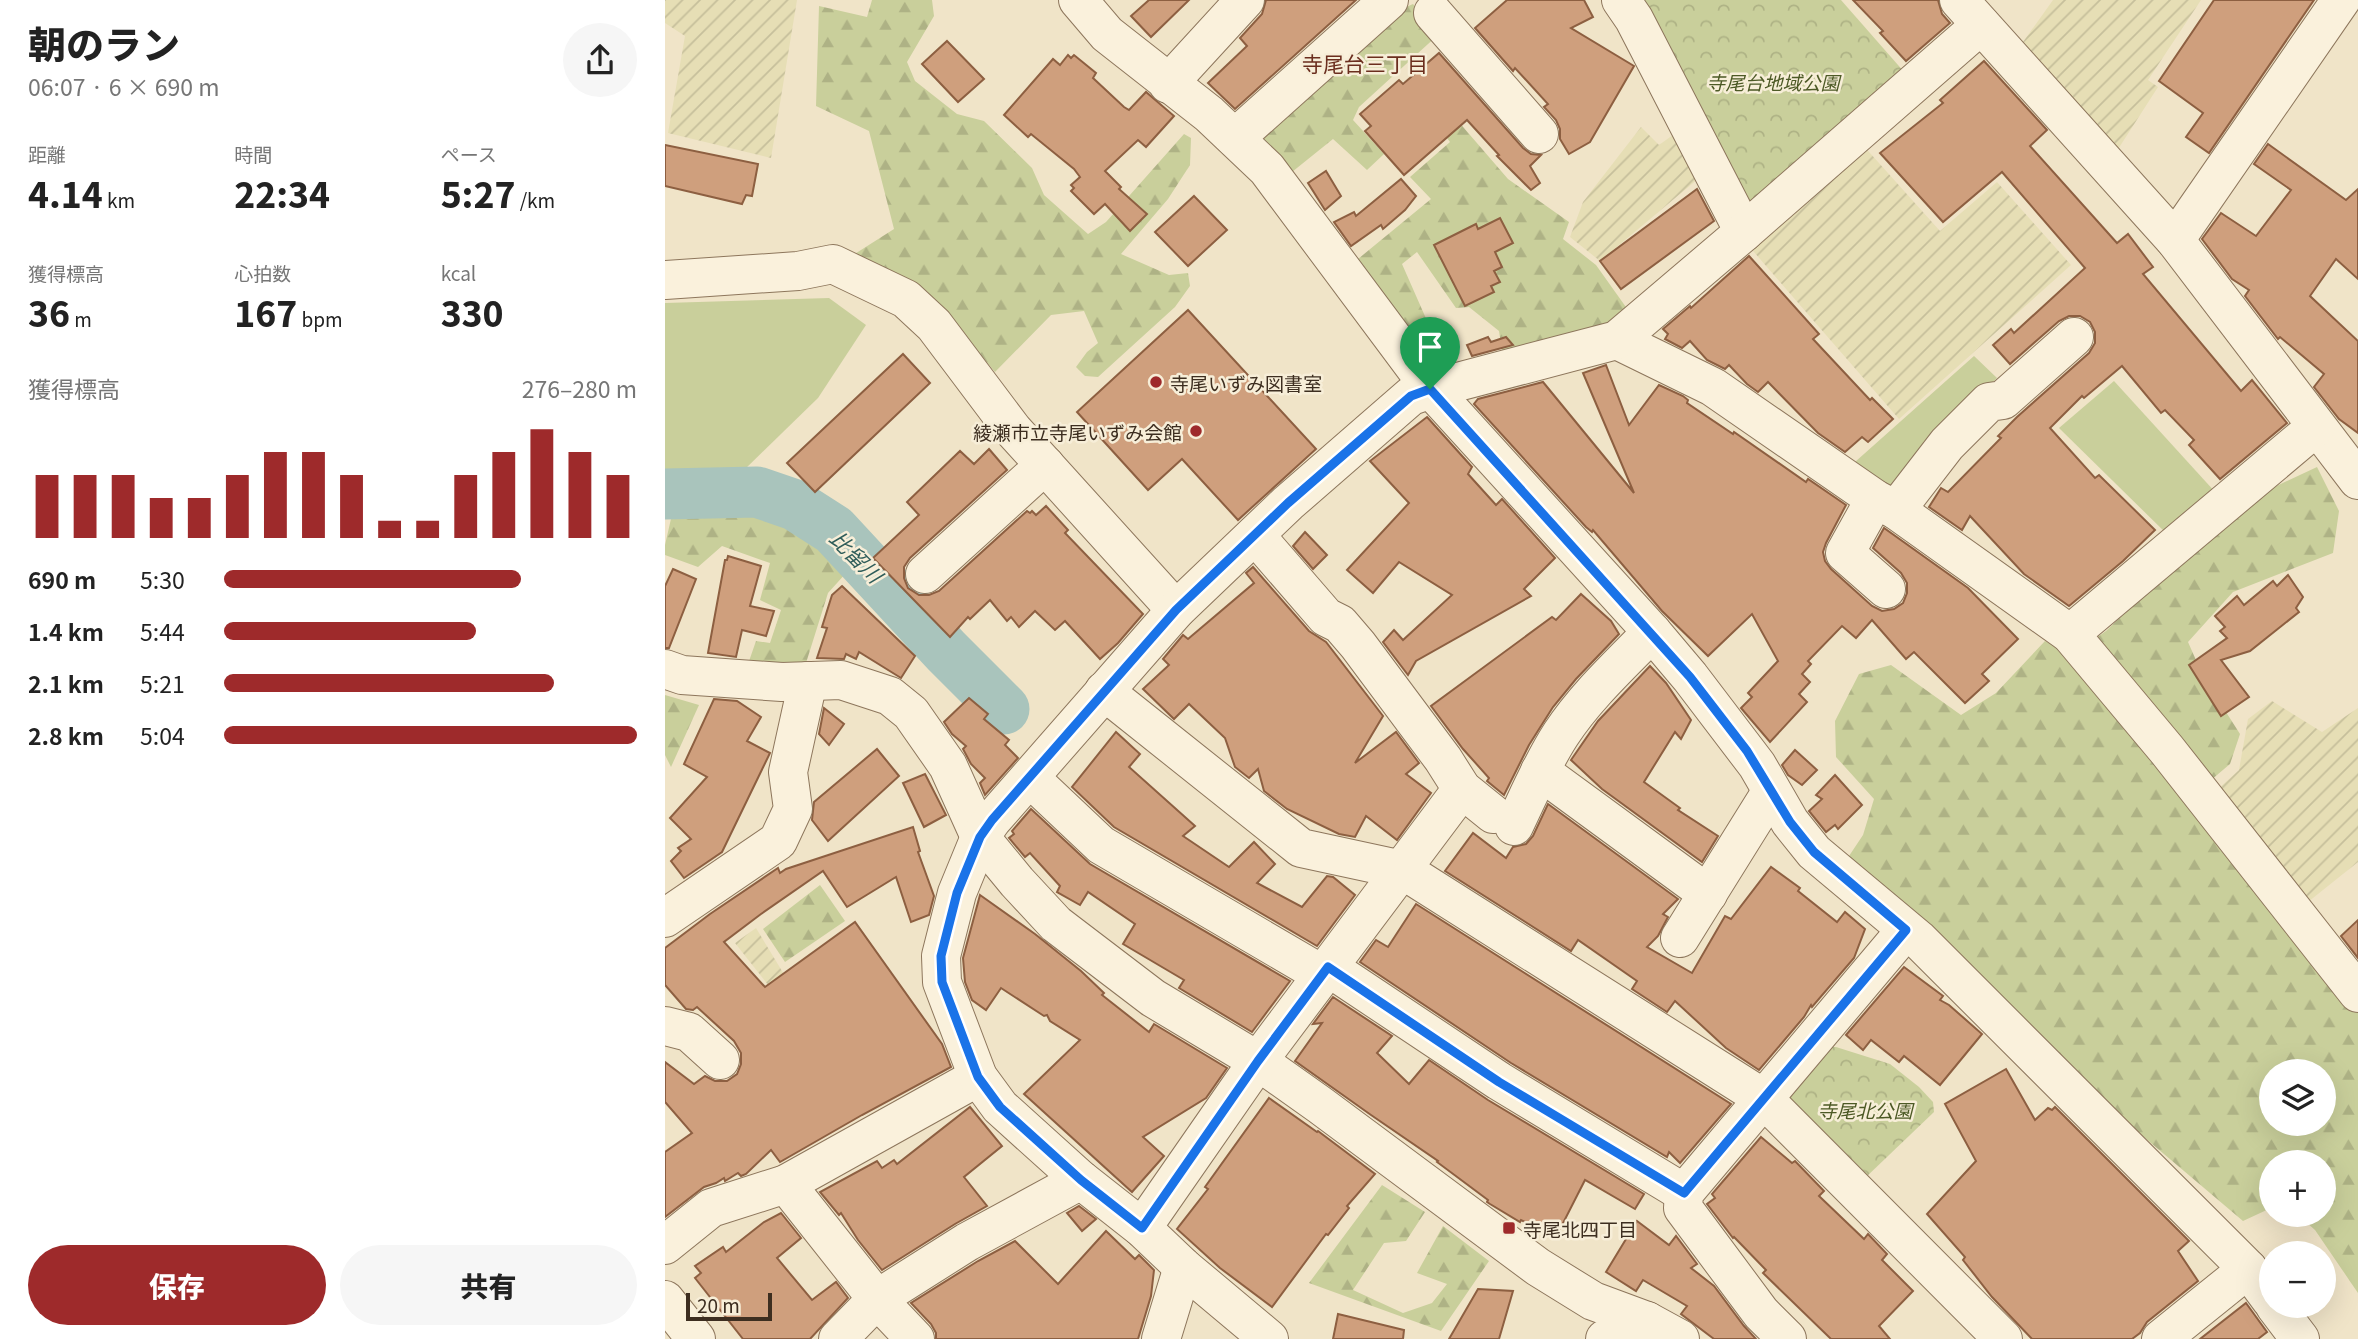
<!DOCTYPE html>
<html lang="ja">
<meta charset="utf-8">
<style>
:root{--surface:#fff;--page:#f6f6f6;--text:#222;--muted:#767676;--accent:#9e2a2b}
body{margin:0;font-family:Georgia,"Noto Sans JP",serif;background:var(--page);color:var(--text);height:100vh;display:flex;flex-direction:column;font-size:26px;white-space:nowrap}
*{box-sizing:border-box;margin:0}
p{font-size:23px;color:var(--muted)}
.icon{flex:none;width:38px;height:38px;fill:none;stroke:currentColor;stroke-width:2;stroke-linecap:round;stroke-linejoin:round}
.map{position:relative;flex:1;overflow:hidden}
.panel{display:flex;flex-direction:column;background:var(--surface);width:665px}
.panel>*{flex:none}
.tools{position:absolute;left:1594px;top:1059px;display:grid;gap:14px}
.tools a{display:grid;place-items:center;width:77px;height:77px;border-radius:50%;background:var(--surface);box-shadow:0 7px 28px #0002;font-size:35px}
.scale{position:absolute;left:21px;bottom:18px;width:86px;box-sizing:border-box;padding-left:7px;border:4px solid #3d2e20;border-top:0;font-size:19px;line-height:24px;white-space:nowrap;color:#3d2e20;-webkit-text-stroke:5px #f7eed8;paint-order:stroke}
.pin{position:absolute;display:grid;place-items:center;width:60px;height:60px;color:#fff;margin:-72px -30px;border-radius:50% 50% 50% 0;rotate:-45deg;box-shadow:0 0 7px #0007}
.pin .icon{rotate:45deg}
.round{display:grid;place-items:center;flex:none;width:74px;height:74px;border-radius:37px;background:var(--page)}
.summary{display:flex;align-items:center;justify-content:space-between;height:119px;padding:0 28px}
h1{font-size:38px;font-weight:800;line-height:52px}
.stats{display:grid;grid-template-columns:repeat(3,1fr);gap:10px;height:119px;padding:7px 28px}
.stats div{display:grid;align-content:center}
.stats b{font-size:35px;font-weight:800}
.stats small{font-size:19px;font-weight:400}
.stats p{font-size:19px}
.chart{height:196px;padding:14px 28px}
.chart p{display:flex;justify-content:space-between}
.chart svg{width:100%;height:126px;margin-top:7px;stroke:var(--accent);stroke-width:6}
.action{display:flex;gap:14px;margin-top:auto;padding:14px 28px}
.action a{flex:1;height:80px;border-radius:42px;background:var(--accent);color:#fff;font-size:28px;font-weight:800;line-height:80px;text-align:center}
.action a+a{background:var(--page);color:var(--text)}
ul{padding:0 28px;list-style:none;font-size:23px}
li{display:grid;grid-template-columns:112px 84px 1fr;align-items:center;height:52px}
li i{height:18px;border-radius:9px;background:var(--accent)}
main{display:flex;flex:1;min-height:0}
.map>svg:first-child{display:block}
</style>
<main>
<section class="panel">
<div class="summary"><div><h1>朝のラン</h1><p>06:07 · 6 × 690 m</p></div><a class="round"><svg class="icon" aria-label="share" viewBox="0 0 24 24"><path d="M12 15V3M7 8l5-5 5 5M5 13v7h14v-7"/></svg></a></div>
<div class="stats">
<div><p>距離</p><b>4.14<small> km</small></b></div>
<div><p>時間</p><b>22:34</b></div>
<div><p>ペース</p><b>5:27<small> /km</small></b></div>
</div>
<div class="stats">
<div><p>獲得標高</p><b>36<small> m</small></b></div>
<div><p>心拍数</p><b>167<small> bpm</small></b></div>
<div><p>kcal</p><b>330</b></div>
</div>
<div class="chart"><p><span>獲得標高</span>276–280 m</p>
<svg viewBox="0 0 160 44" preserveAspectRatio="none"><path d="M5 44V22M15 44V22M25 44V22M35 44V30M45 44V30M55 44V22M65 44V14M75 44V14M85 44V22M95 44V38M105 44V38M115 44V22M125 44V14M135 44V6M145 44V14M155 44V22"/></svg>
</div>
<ul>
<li><b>690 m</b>5:30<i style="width:72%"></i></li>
<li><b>1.4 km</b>5:44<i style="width:61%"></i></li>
<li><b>2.1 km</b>5:21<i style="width:80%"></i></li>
<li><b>2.8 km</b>5:04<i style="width:100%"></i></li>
</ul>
<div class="action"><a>保存</a><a>共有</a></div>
</section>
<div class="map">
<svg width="1693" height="1339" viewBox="0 0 1693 1339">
<defs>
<pattern id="farmland-furrows" width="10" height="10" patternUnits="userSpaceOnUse" patternTransform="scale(1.75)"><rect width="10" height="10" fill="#e6deb5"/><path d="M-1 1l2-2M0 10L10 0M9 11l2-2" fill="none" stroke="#c6bf9b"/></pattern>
<pattern id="forest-firs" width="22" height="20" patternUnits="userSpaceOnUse" patternTransform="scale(1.75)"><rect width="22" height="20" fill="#c9cf9b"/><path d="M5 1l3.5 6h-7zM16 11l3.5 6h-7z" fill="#aeb285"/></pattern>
<pattern id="park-crowns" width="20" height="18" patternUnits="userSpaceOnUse" patternTransform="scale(1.75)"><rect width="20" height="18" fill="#c9cf9b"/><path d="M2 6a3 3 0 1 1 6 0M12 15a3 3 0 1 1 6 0" fill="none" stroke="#aeb285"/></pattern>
</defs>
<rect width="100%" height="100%" fill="#f0e4c8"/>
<!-- farmland -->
<g fill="url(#farmland-furrows)">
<path d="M0 0H132L106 158 3 133 20 36 0 23Z"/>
<path d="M1388 0H1536L1483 80 1493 87 1448 157 1353 49Z"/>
<path d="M976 127 994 145 1019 127 1040 173 935 261 905 237 918 202Z"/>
<path d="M1196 143 1275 231 1332 182 1406 265 1234 419 1082 244Z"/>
<path d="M1607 701 1657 732 1693 708V862L1638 906 1550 792 1574 770 1583 719Z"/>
<path d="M91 928 140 1009 129 1018 70 943Z"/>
</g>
<!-- grass -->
<g fill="#c9cf9b">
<path d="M164 298 201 325 153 398 76 473 11 487H0V303Z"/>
<path d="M1309 356 1332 378 1280 430 1227 490 1190 462Z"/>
<path d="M1449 381 1551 493 1505 537 1394 428Z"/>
</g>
<!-- forest -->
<g fill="url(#forest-firs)" fill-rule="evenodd">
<path d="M207 0H267L269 16 242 62 250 81 292 114 319 121 367 168 379 195 423 234 441 222 519 134 526 138 525 165 503 199 456 254 504 275 523 273 525 286 510 307 433 377 420 376 411 367 422 352 433 343 419 311 386 315 330 372 266 296 185 257 229 229 204 131 151 106 154 6 202 17Z"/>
<path d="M748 4 774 34 694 107 688 120 719 154 702 170 668 139 627 172 594 135 721 16Z"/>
<path d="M786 113 843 179 904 222 898 239 931 265 968 317 838 358 834 331 804 307 791 308 752 252 737 264 774 348 762 356 693 259 766 199 745 177 785 142 773 126Z"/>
<path d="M1652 467 1674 511 1668 553 1568 592 1523 642 1538 676 1575 734 1565 764 1526 797 1693 972V1293L1650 1230 1633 1215 1659 1214V1162H1606V1208L1578 1221 1460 1121 1205 883 1184 856 1198 835 1209 799 1171 757 1170 721 1194 674 1226 665 1296 715 1331 693 1380 641 1407 655 1441 631 1521 554 1605 489ZM1606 1071H1659V1124H1606Z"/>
<path d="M87 498 126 509 166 534 191 562 163 593 141 663 83 664 91 641 105 643 116 610 95 600 105 563 57 546 33 567 0 555V545L8 510Z"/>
<path d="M0 695 34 705 6 767 0 755Z"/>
<path d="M155 885 180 921 120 962 98 929Z"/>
<path d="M717 1185 760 1212 741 1241 719 1243 688 1290 738 1313 767 1303 782 1284 752 1273 778 1226 824 1261 776 1331 644 1283Z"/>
</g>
<!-- park -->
<g fill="url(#park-crowns)">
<path d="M979 0H1176L1240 73 1085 209 971 7Z"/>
<path d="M1156 1046 1171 1047 1225 1064 1254 1087 1268 1102 1269 1112 1199 1179 1124 1104 1120 1086Z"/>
</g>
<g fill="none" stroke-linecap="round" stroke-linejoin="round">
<!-- river -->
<path stroke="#a9c4bc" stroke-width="51" d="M0 494 92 492 130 505 169 530 281 651 339 709"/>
</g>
<!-- building -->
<g fill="#cf9f7d" stroke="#8d5f41" stroke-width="2">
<path d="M484 0H524L486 37 466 16Z"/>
<path d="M601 0H691L570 109 543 83 582 46 575 38 597 14Z"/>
<path d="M842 0H919L928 17 906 28 969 66 925 142 904 154 895 139V129L891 120 879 107 883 104 850 68 848 71 810 28Z"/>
<path d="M1188 0H1273L1277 14 1285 23 1241 61 1215 33 1218 31Z"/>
<path d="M1549 0H1649L1544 153 1521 137 1538 113 1494 81Z"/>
<path d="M282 41 319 79 293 102 257 64Z"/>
<path d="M774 53 858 148 866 154 876 155 865 166 875 183 866 190 832 156 834 155 802 120 739 175 700 131 706 126 695 114 734 80 738 84Z"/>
<path d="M403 55 406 58 409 55 431 73 428 78 459 107 464 110 481 92 509 116 481 147 473 140 440 171 456 187 454 189 482 214 465 231 440 204 429 214 406 191 409 188 406 185 415 177 409 169 366 134 363 137 339 115 388 59 395 65Z"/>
<path d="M1319 61 1382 130 1365 146 1452 243 1463 234 1488 267 1478 274 1576 391 1587 380 1622 423 1555 479 1524 445 1529 440 1500 410 1496 413 1457 366 1419 398 1417 396 1385 428 1430 478 1434 475 1490 530 1458 561 1404 606 1359 574 1305 516 1297 530 1264 507 1276 488 1283 492 1336 438 1333 436 1352 417 1424 353 1430 343V332L1425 322 1415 316H1404L1394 321 1345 364 1328 345 1346 329 1349 333 1420 268 1337 172 1278 222 1215 153 1278 103 1275 100Z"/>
<path d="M1603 144 1681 200 1693 189V279L1671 259 1645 296 1693 341V433L1674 419 1649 387 1659 374 1615 337 1613 339 1580 296 1584 290 1567 279 1537 239 1556 213 1591 236 1626 190 1589 164Z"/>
<path d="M0 145 93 164 87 196 81 195 77 204 0 186Z"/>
<path d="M661 171 676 196 660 210 643 183Z"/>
<path d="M736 179 751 196 740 210 718 229 716 225 686 246 669 222 689 212 691 216Z"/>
<path d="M1032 189 1049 221 956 289 935 261Z"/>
<path d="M529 196 562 230 523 266 490 232Z"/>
<path d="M835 218 848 243 830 252 837 267 829 271 835 282 826 286 829 292 800 306 769 245 811 224 813 229Z"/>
<path d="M1084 256 1154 334 1148 339 1205 400 1207 398 1228 419 1203 442 1197 437 1180 452 1153 433 1103 382 1093 392 1082 384 1064 365 1060 369 1042 360 1025 341 1017 348 1000 339 1003 334 998 329 1025 306 1026 308Z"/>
<path d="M523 310 651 449 573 520 517 459 483 490 412 412Z"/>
<path d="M823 337 826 342 841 337 848 345 807 356 802 345Z"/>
<path d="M238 354 265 383 150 492 122 463Z"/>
<path d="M941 365 964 425 994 385 1018 396 1023 400 1022 403 1068 434 1069 432 1141 482 1143 479 1181 505 1161 543 1158 552 1160 561 1166 569 1207 606 1217 611 1229 609 1238 603 1242 593V583L1236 573 1208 548 1219 528 1303 588 1353 639 1317 674 1324 681 1300 703 1249 652 1241 659 1207 620 1191 638 1177 626 1143 661 1146 664 1137 674 1145 682 1134 694 1142 702 1105 742 1076 708 1087 697 1083 693 1113 661 1087 614 1043 656 997 611 928 530 927 532 921 527 809 404 813 399 878 382 969 493 918 373Z"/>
<path d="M762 417 807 467 803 474 831 505 837 499 890 558 859 589 866 596 751 661 743 675 718 642 729 630 738 640 787 595 734 562 708 593 682 570 744 503 705 461Z"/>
<path d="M324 449 342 470 245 558 239 567V578L243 588 254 595H264L274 591 362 511 365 513 367 511 371 515 381 506 403 530 400 533 478 614 453 643 435 659 400 621 390 630 370 611 354 627 346 617 342 621 325 600 305 619 303 617 285 637 208 558 254 515 242 502 295 451 309 464Z"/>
<path d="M640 532 662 555 648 569 628 546Z"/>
<path d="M63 556 96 566 85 606 109 611 101 636 77 630 71 657 43 653 60 560H62Z"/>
<path d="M588 567 644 631 661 642 718 716 690 763 731 732 754 763 741 774 766 793 732 840 701 816 690 837 674 834 622 809 599 791 593 769 584 778 570 767 560 738 524 704 509 719 478 689 504 665 498 659 518 635 523 639 589 583 581 573Z"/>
<path d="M8 569 31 579 4 648H0V586Z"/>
<path d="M1623 575 1638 597 1631 608 1634 612 1585 651 1556 660 1584 697 1556 716 1524 665 1562 638 1555 631 1560 627 1550 616 1572 596 1579 605 1608 581 1612 586Z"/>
<path d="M177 586 250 656 236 678 194 652 191 659 181 654 179 659 152 658 162 628 157 627 167 595Z"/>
<path d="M916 594 946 621 954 634 911 679 888 707 864 745 839 795 822 781 824 778 798 749 766 706 887 617 891 620Z"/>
<path d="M985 666 1001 683 1026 720 1016 739 1010 732 979 782 1015 808 1013 810 1053 836 1037 862 937 789 906 760 933 721Z"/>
<path d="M304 698 323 714 319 719 344 740 340 745 353 758 320 795 315 783 320 778 306 764 298 749 301 746 287 734 279 722Z"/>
<path d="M49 699 72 701 96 717 82 741 105 753 57 852 19 878 6 861 16 851 13 848 26 839 5 818 42 777 19 764Z"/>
<path d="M159 708 179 724 164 745 154 734Z"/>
<path d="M451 732 475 754 464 767 530 826 518 836 564 867 589 842 610 864 592 883 637 907 662 876 668 877 690 895 652 946 449 827 407 787Z"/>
<path d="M212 749 234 776 163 841 147 820 149 802Z"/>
<path d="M1130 750 1152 770 1137 785 1123 775 1117 765Z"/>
<path d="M260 774 281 815 259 827 238 783Z"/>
<path d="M1170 775 1197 805 1173 829 1170 825 1161 832 1144 811 1157 799 1151 795Z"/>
<path d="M883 804 1013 899 998 914 1003 917 993 936 982 947 1027 973 1060 916 1066 919 1106 867 1135 888 1133 891 1172 922 1180 912 1200 929 1189 958 1147 1007 1146 1005 1139 1017 1094 1070 1061 1048 1010 1001 1002 1012 967 989 972 981 913 940 906 951 780 871 808 833 841 858 848 847 861 844 868 836Z"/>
<path d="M366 809 425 864 625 981 587 1032 514 988 519 980 458 944 470 924 423 892 415 905 392 892 395 886 365 853 360 857 344 838 349 834 347 831Z"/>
<path d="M248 827 255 851 253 852 269 896 264 915 246 922 231 877 182 907 158 871 96 914 59 942 100 987 190 922 277 1044 286 1067 197 1115 115 1162 106 1150 81 1174 76 1176 73 1173 60 1181 59 1178 51 1183 39 1187 0 1217V1152L27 1133 0 1102V1062L29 1084 40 1076 50 1081H62L72 1074 76 1064V1053L69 1041 32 1007 28 1010 21 1009 0 985V948L45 914 113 868 115 873 121 869Z"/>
<path d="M315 895 370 934 416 971 439 993 437 995 484 1032 489 1024 562 1068 541 1098 478 1137 499 1156 467 1192 359 1094 415 1040 385 1021 382 1015 379 1016 336 988 321 1010 307 1000 300 982 298 958Z"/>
<path d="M751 904 1066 1104 1015 1163 1004 1152 1002 1157 846 1063 695 962 711 940 723 947Z"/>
<path d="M1693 920V958L1676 936Z"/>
<path d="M1239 967 1278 996 1275 1000 1284 1005 1317 1034 1275 1085 1239 1056 1234 1062 1206 1040 1198 1050 1181 1035Z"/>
<path d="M668 997 727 1036 712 1053 744 1084 764 1060 823 1100 979 1194 970 1209 920 1180 891 1237 856 1220 855 1222 825 1204 822 1202 823 1200 772 1162 773 1161 706 1115 630 1061 657 1023 648 1024Z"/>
<path d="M1341 1069 1370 1120 1383 1108 1387 1110 1390 1107 1524 1241 1513 1251 1533 1281 1482 1322 1475 1333 1467 1339H1367L1327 1297 1298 1260 1300 1257 1262 1214 1311 1161 1280 1104Z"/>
<path d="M604 1098 652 1132 653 1131 710 1174 682 1206 684 1208 663 1235 661 1234 607 1307 555 1268 512 1229 543 1189 540 1187Z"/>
<path d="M305 1107 337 1146 299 1177 322 1206 290 1224 217 1270 193 1240 176 1213 174 1215 155 1192 212 1161 217 1168 229 1160 232 1164Z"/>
<path d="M1096 1137 1127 1163 1130 1161 1159 1191 1154 1196 1199 1239 1203 1234 1222 1254 1217 1260 1248 1291 1214 1326 1225 1339H1166L1098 1273 1101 1270 1069 1237 1068 1238 1042 1204 1050 1198 1047 1194Z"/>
<path d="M414 1206 431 1219 417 1231 402 1213Z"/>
<path d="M116 1213 136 1238 112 1258 147 1300 171 1282 183 1298 145 1339H78L30 1278 36 1273 30 1266 58 1247 61 1252 99 1222Z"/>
<path d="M972 1221 1004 1245 1011 1236 1032 1264 1026 1268 1049 1286 1079 1326 1091 1339H1049L1016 1314 1022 1306 978 1280 971 1291 941 1272Z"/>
<path d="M441 1231 470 1259 474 1255 489 1270 486 1296 473 1339H271V1333L266 1324 246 1303 313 1261 350 1241 393 1284Z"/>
<path d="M813 1289 848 1291 834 1339H784Z"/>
<path d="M1581 1303 1602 1332 1593 1339H1535Z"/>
<path d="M673 1314 739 1330 738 1339H668Z"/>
</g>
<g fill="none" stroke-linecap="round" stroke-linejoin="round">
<!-- minor casing -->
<g stroke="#8d765c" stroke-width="40">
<g id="minor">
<path d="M413 0 442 34 544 114 602 169 766 389 987 632 1025 677 1092 765 1125 822 1149 852 1253 939 1583 1269 1606 1300"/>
<path d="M956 0 969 19 1079 232"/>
<path d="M1294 0 1510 240 1693 480"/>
<path d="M768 13 874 134"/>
<path d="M503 84 580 0"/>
<path d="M570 138 724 0"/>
<path d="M1510 240 1676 0"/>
<path d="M0 280 133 271 168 264 241 299 269 325 348 430 511 610"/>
<path d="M952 340 1048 387 1210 499 1231 510 1405 634 1502 750 1693 993"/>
<path d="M1210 499 1180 553 1221 589"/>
<path d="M1231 510 1282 444 1324 402 1338 400 1409 337"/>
<path d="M590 535 661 617 675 624 693 645 778 759 797 789 828 814"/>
<path d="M260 574 380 465"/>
<path d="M1405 634 1651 427"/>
<path d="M0 669 17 675 117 682 176 680 225 696 246 713 283 766 315 837 352 882 391 924 488 998 593 1061 655 1105 873 1267 928 1301 982 1321 1015 1339"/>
<path d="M439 691 636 848 738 870 1098 1098 1338 1339"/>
<path d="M875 771 1043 894"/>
<path d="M365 778 436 845 658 975"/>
<path d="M849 826C864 795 877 763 896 734 921 696 955 665 987 632"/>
<path d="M0 918 113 841 128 809 123 772 143 681"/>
<path d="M1015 938 1106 792"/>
<path d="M663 967 834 1081 1019 1193"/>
<path d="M0 1026 24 1032 55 1060"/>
<path d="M121 1184 212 1299 250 1339"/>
<path d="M477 1228 593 1061 797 789"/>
<path d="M0 1245 46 1208 121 1184 313 1077"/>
<path d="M0 1300 31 1339"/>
<path d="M1610 1306 1635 1339"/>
<path d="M173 1339 212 1299 302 1242 416 1180"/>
<path d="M496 1339 518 1267"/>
<path d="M604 1339 518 1267 477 1228 416 1180 335 1107 313 1077 277 982 276 956 292 893 315 837 327 820 511 610 623 503 746 396 766 389 952 340 1079 232 1316 25"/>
<path d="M940 1339 982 1321"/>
<path d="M1122 1339 1096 1313 1018 1208 1019 1193 1241 930"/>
<path d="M1496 1339 1583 1269"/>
</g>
</g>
<!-- minor -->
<use href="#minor" stroke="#faf1dc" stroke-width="38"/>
</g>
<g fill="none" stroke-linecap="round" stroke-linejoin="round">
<!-- route casing -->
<g stroke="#fff" stroke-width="14">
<path id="route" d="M765 389 1025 677 1082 751 1125 822 1149 852 1241 930 1019 1193 834 1082 663 967 593 1061 477 1228 416 1180 335 1107 313 1077 277 982 276 956 292 893 315 837 327 820 511 610 623 503 746 396Z"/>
</g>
<!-- route -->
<use href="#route" stroke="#1a73e8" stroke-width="9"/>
</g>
<!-- markers -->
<g fill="#9e2a2b" stroke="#f7eed8" stroke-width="2.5">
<circle cx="491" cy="382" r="7"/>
<circle cx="531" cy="431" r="7"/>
<rect x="837" y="1221" width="14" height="14" rx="3.5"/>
</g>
<g text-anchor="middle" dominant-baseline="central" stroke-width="5" stroke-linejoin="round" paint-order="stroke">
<!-- park labels -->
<g font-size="19" font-style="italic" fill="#4d5a26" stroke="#f7eed8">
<text x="1108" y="81">寺尾台地域公園</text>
<text x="1200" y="1109">寺尾北公園</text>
</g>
<!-- poi labels -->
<g font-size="19" fill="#3d2e20" stroke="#f7eed8" text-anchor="start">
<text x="505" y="382">寺尾いずみ図書室</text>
<text x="517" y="431" text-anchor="end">綾瀬市立寺尾いずみ会館</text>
<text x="858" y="1228">寺尾北四丁目</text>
</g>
<!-- neighbourhood labels -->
<g font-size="21" fill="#6b2e1e" stroke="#f7eed8">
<text x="700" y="63">寺尾台三丁目</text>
</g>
<!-- water labels -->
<g font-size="21" font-style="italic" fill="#2f5d5a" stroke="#f7eed8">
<text transform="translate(192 556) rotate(45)">比留川</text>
</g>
</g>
</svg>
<div class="tools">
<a><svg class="icon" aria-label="layers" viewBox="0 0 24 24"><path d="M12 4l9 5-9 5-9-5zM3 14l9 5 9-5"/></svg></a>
<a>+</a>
<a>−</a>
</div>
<div class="scale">20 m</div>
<div class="pin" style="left:765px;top:389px;background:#1e9e55"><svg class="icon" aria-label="arrive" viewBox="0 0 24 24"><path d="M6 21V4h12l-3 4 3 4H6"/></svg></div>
</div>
</main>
